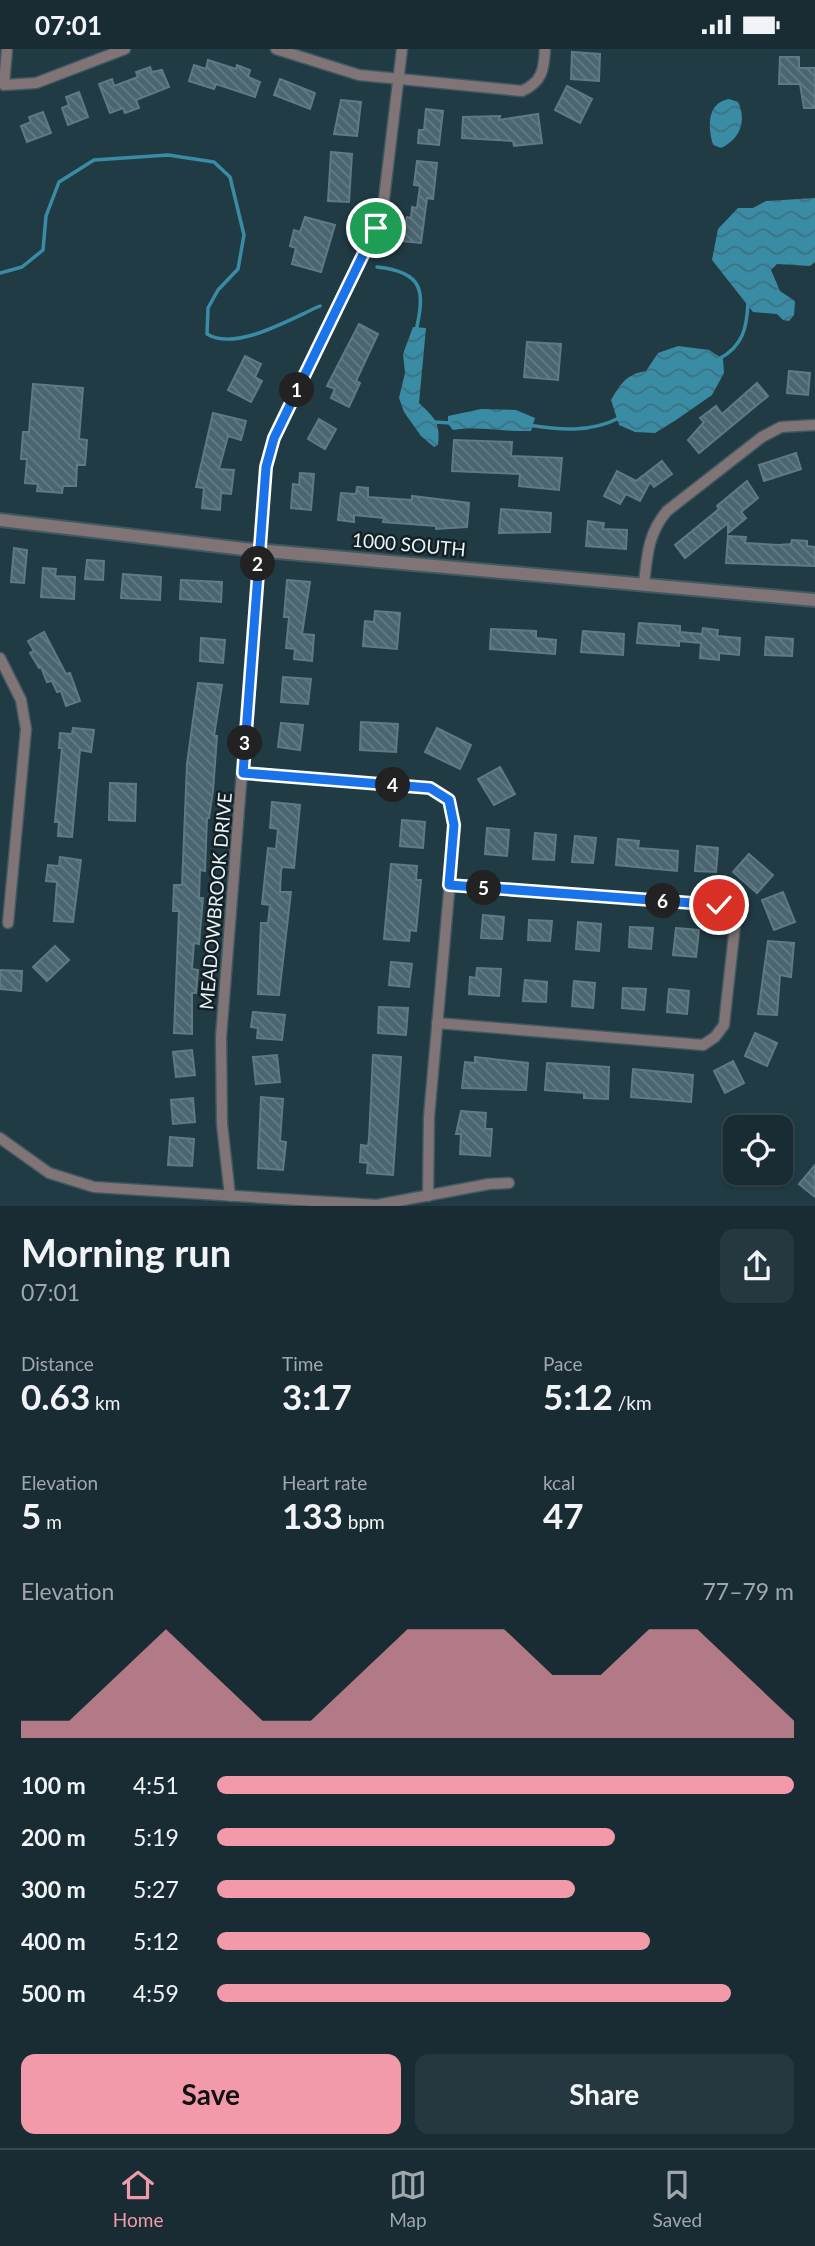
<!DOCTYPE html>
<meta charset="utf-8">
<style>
:root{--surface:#192c33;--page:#26383f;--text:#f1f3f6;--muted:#9fa7ac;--line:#37484e;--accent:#f39aaa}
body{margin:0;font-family:Lato,sans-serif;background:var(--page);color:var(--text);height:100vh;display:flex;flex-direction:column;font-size:26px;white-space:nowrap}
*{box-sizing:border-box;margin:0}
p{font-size:23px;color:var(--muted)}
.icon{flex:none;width:38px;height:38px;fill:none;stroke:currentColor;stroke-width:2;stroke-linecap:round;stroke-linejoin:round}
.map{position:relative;height:1157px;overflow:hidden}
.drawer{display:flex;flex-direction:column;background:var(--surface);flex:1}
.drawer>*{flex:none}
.buttons{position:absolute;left:723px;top:1066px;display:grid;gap:14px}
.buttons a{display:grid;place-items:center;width:70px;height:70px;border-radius:14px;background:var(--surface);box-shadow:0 2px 5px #0004,0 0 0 2px var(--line);font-size:35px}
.pin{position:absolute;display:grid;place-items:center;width:60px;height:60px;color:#fff;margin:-30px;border:4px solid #fff;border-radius:50%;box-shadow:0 2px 7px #0007}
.km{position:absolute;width:35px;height:35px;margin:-18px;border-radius:50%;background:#222;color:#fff;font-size:19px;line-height:35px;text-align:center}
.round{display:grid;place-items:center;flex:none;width:74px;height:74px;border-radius:14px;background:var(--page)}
.head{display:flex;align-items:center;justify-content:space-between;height:119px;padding:0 21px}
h1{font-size:38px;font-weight:700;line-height:52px}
.metrics{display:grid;grid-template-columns:repeat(3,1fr);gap:10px;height:119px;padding:7px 21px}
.metrics div{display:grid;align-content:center}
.metrics b{font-size:35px;font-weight:700}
.metrics small{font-size:19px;font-weight:400}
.metrics p{font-size:19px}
.chart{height:196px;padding:14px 21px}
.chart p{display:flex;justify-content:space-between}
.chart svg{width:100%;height:126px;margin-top:7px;fill:var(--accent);opacity:.7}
.cta{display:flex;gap:14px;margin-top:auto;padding:14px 21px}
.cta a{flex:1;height:80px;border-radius:14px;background:var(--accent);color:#111;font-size:28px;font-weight:700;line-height:80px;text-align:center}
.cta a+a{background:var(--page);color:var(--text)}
ul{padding:0 21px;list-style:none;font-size:23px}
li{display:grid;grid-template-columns:112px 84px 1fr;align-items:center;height:52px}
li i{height:18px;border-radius:9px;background:var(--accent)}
.status{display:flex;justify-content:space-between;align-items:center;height:49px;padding:0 35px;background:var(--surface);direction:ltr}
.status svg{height:19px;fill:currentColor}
.tab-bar{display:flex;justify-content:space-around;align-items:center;height:98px;border-top:2px solid var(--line);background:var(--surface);font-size:19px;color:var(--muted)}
.tab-bar a{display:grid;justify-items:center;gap:4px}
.tab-bar .selected{color:var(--accent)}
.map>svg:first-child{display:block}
</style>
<div class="status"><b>07:01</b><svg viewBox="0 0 49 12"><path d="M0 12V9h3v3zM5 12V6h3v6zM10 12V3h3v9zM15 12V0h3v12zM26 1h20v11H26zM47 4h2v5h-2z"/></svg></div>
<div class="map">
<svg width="815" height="1158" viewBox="0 0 815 1158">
<defs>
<pattern id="water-waves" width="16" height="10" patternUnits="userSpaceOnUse" patternTransform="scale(1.75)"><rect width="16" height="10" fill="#3a8ca5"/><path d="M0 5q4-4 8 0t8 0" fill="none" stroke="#3e7181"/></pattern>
<pattern id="building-back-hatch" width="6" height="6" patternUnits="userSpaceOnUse" patternTransform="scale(1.75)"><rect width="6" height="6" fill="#4a656f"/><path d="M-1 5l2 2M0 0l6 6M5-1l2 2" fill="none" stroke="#647c84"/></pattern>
</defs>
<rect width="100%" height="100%" fill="#213b44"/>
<!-- water -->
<g fill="url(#water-waves)">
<path d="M729 50 738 53C747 72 740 90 721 99L713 96C708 79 706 54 729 50Z"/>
<path d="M815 149V213L810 217 777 215 771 221 780 242 795 252 794 266 789 272 783 271 777 265 753 263 712 211 718 180 738 159H753L766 152Z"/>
<path d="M413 278 426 279 419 354C434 368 441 374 438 396L434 398 421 387 404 363 399 349 405 324 403 305Z"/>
<path d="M678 297 709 301 723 310 724 324 712 346 676 371 655 384 635 383 619 376 611 351C621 334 627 325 646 322L658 304Z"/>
<path d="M481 360 516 361 535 369 531 382C504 383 480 377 453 381L448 375V367Z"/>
</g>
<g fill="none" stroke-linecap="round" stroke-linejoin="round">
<!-- stream -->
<g stroke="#3a8ca5" stroke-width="3.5">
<path d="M377 218C424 223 425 242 416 282"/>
<path d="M0 224 22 218 43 201 46 167 59 133 94 111 168 106 214 113 230 128 244 186 238 220 218 241 208 259 207 285C236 303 292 269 320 257"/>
<path d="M719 310C743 297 747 279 748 253"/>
<path d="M434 373 451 374"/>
<path d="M528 376C560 381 590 384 619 369"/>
</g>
</g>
<!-- building -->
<g fill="url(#building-back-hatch)" stroke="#5e7a84" stroke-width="2">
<path d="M572 3 600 5 599 32 571 30Z"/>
<path d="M780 8H799V19H815V59H804L800 35H779Z"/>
<path d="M208 11 236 20 237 16 250 21 248 28 260 33 255 48 216 35 214 40 189 32 194 16 206 20Z"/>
<path d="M150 18 152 23 162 21 169 38 136 51 139 59 125 64 123 59 110 64 99 35 112 30 114 37 138 28 136 23Z"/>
<path d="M280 30 315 44 310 60 274 46Z"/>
<path d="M567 37 592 50 580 74 555 61Z"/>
<path d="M79 43 88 68 68 76 62 59 69 56 66 48Z"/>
<path d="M341 51 361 53 357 87 334 85Z"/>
<path d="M426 60 443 62 439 96 418 94 419 81H424Z"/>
<path d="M43 63 51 84 27 93 21 77 31 73 29 68Z"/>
<path d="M538 65 542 94 514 97 513 92 462 89 463 68 500 67 499 71Z"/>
<path d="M331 103 352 105 349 153 328 152Z"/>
<path d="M417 112 437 114 433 150 427 149 421 194 401 192 407 168 411 169 412 158 417 159 420 137 414 136Z"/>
<path d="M305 168 335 176 321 223 292 215 296 199 290 197 294 181 300 183Z"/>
<path d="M359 275 378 285 356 332 360 334 349 358 331 349 335 340 327 337Z"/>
<path d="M527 293 561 295 558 331 524 328Z"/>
<path d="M245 307 261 315 255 328 262 332 251 353 228 341Z"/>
<path d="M789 322 810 324 808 346 787 344Z"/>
<path d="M757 334 768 347 699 404 688 391 704 373 700 369 716 357 722 365Z"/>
<path d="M33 335 83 339 79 390 87 391 85 416H77L76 437H63L62 444 37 442 38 435 25 434 27 410H21L23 383H29Z"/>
<path d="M213 364 246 372 241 391 228 387 219 420 234 421 231 445 221 444 220 461 202 459 204 439 196 438Z"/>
<path d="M319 370 336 380 325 400 308 390Z"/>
<path d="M454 391 512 393 511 407 562 409 559 441 519 437 520 425 452 422Z"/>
<path d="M796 404 801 420 764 432 759 416Z"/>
<path d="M662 412 672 425 654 438 650 433 640 452 626 445 620 455 604 447 617 422 636 432Z"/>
<path d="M300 424 314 425 311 461 291 459 293 435 299 436Z"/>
<path d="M747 432 758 449 741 463 746 469 728 484V474L685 509 675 496 719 460 717 457Z"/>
<path d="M357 438 368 439V448L412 451V447L469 454 467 478 436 480V477L383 473 384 469 354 466V473L338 471 341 444 356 445Z"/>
<path d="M501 460 551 464 550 483 499 484Z"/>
<path d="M588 472 604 474 603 480 627 481 626 500 586 497Z"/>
<path d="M728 487 746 488 745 494 779 496 791 495 792 491 807 492V497L815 498V517L726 514Z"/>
<path d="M14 499 27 501 24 534 11 533Z"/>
<path d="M87 511 104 512 103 531 85 530Z"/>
<path d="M43 519 56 520 55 527 75 528 74 550 41 548Z"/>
<path d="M123 525 161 528 160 551 121 549Z"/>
<path d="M181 531 222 533 221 553 180 550Z"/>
<path d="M287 531 310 533 302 585 314 586 312 612 294 610 295 600 286 599 289 568H284Z"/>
<path d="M375 562 400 564 397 600 363 597 365 572 374 573Z"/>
<path d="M639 574 680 577V583L702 585 703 579 718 581 717 587 740 589 739 606 719 604V611L700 609 701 594 679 592V597L637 594Z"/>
<path d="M491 580 536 582V589L556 591 555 605 490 600Z"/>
<path d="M583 582 624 585 623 606 581 603Z"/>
<path d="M44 583 66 625 70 624 80 652 66 657 61 642 57 643 52 632 47 633 41 618 39 619 30 604 34 602 28 592Z"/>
<path d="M766 588 793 590 792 607 765 606Z"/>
<path d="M201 589 225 591 223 614 200 612Z"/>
<path d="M283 628 311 630 308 655 281 653Z"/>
<path d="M198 634 222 636 214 687H217L213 742 209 769H207L205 822 200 821 199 849H203L199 895 194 894 192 920 198 921 196 944H192V985L174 984 179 862H173L174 836H182L187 715Z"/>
<path d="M361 673 398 675 396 703 360 701Z"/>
<path d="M281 674 303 676 300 701 278 698Z"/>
<path d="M73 679 94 681 91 703 80 701 72 788 58 787 59 773H55L62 699H59L60 684 72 685Z"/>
<path d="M437 679 471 696 460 720 425 703Z"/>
<path d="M500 718 515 745 494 756 478 730Z"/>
<path d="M110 734 136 735 135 772 109 771Z"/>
<path d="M272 753 300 756 294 819 282 818 281 822 280 843H291L279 946 258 945 261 874H268L270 856 262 855 268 799 276 800 278 780 270 779Z"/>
<path d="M402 771 425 773 423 799 400 797Z"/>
<path d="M487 779 509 781 507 807 485 805Z"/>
<path d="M535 784 556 786 554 811 533 810Z"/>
<path d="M575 787 596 789 593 814 572 813Z"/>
<path d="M618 790 639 792 638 799 678 802 677 822 616 816Z"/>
<path d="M697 797 718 799 716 823 695 822Z"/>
<path d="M749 805 773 826 757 844 733 823Z"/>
<path d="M60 808 81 811 73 873 54 872 57 833 46 832 48 816 59 817Z"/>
<path d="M391 815 417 817 416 831H421L416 882 410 881 409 892 384 890Z"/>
<path d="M783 843 795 873 774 881 762 851Z"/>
<path d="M483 866 504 868 502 890 481 889Z"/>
<path d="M529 871 552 872 550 892 528 891Z"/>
<path d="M578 873 601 875 599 902 576 900Z"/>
<path d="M630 878 653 879 651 900 629 898Z"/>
<path d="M676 879 699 881 696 908 673 906Z"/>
<path d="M768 892 794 894 791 928 780 926 777 966 758 965Z"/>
<path d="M55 897 69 911 47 932 33 918Z"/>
<path d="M391 913 412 915 409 938 389 936Z"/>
<path d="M477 919 501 920 499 947 469 945 470 928 476 929Z"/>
<path d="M0 921 22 922 21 942 0 940Z"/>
<path d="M525 931 547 933 546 953 523 952Z"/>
<path d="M574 932 595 934 593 959 572 957Z"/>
<path d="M623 939 646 940 644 961 622 959Z"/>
<path d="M669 940 689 942 687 965 667 963Z"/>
<path d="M379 958 408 959 406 986 378 984Z"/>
<path d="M253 963 285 966 282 991 257 989 258 979 251 978Z"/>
<path d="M755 984 777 994 767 1017 745 1007Z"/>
<path d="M192 1001 195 1026 176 1028 173 1003Z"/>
<path d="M277 1006 280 1033 256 1035 253 1008Z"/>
<path d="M373 1006 401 1008 393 1126 367 1124 368 1114 360 1113 361 1096 368 1097 369 1090Z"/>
<path d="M475 1008 528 1014 526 1041 462 1039 465 1013 475 1014Z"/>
<path d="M733 1012 744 1034 725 1044 714 1022Z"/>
<path d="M547 1014 609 1018 608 1050 584 1049V1044L545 1041Z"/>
<path d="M633 1020 693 1026 691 1053 631 1048Z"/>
<path d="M261 1048 283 1050 280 1092 286 1093 283 1121 258 1119Z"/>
<path d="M193 1049 195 1073 173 1075 171 1051Z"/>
<path d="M461 1062 486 1064 485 1080H492L490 1107 460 1105 461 1085H456Z"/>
<path d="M170 1088 194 1090 192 1117 168 1116Z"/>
<path d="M815 1116V1148L799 1135Z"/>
</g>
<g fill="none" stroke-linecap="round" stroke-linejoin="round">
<!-- minor casing -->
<g stroke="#405961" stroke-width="13">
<g id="minor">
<path d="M7 0 4 36 36 34 125 0"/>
<path d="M276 0 359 26 522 42C542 33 544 21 545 0"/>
<path d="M644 535C647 507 648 484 667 462L762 388 781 378 815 376"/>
<path d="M0 609 21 651 26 680 8 874"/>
<path d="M243 724 430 739 449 751 455 776 429 1068 428 1147"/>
<path d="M437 974 703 996 715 988 724 976 735 876 729 864 719 856 449 836"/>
<path d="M0 1089 49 1124 94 1138 377 1156 489 1135 509 1134"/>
<path d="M230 1147 222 1075 221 988 266 418 273 389 376 179 384 150 402 0"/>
</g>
</g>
<!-- tertiary casing -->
<g stroke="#405961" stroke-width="16">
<path id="tertiary" d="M0 471 244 500 815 551"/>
</g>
<!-- minor -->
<use href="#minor" stroke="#817476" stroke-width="10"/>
<!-- tertiary -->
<use href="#tertiary" stroke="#817476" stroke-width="12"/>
</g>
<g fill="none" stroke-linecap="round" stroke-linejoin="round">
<!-- route casing -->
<g stroke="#fff" stroke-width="14">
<path id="route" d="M376 179 274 389 266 418 243 724 430 739 449 751 454 776 449 836 719 856"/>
</g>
<!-- route -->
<use href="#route" stroke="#1a73e8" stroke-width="9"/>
</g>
<g text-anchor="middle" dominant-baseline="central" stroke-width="5" stroke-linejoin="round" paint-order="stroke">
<!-- street labels -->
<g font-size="19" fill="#e5f4f9" stroke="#152024">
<text transform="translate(409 495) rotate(5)">1000 SOUTH</text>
<text transform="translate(215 852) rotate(-85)">MEADOWBROOK DRIVE</text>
</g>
</g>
</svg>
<div class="buttons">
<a><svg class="icon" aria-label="locate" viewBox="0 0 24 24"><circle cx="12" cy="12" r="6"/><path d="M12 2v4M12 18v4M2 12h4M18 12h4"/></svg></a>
</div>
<div class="pin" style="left:376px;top:179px;background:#1e9e55"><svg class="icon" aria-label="arrive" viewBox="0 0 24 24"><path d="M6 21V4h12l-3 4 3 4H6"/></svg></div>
<div class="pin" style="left:719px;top:856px;background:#d93025"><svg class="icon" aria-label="check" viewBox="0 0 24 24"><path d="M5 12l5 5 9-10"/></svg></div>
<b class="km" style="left:297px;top:341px">1</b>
<b class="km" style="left:258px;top:515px">2</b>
<b class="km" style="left:245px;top:694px">3</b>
<b class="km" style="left:393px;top:736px">4</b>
<b class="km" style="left:484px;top:839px">5</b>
<b class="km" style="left:663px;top:852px">6</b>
</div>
<section class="drawer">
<div class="head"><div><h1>Morning run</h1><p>07:01</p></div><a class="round"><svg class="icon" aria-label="share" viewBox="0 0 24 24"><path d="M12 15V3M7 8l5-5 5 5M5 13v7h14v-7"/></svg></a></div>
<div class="metrics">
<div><p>Distance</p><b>0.63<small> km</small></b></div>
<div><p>Time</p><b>3:17</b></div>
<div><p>Pace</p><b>5:12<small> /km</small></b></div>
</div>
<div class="metrics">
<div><p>Elevation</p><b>5<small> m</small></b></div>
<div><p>Heart rate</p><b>133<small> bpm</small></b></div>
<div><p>kcal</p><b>47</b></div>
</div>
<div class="chart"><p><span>Elevation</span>77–79 m</p>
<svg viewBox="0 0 160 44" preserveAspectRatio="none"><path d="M0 44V38L10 38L20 22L30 6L40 22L50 38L60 38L70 22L80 6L90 6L100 6L110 22L120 22L130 6L140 6L150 22L160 38V44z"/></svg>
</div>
<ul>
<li><b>100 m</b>4:51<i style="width:100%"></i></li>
<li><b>200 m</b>5:19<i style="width:69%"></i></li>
<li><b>300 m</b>5:27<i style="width:62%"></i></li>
<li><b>400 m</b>5:12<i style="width:75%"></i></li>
<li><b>500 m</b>4:59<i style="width:89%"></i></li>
</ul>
<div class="cta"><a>Save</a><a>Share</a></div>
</section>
<nav class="tab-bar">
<a class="selected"><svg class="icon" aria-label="home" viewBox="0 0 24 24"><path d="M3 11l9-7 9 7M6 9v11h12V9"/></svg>Home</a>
<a><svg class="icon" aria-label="map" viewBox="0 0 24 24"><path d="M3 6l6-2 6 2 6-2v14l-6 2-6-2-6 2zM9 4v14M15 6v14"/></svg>Map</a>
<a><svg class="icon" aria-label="saved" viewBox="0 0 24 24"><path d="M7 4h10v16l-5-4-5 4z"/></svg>Saved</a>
</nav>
